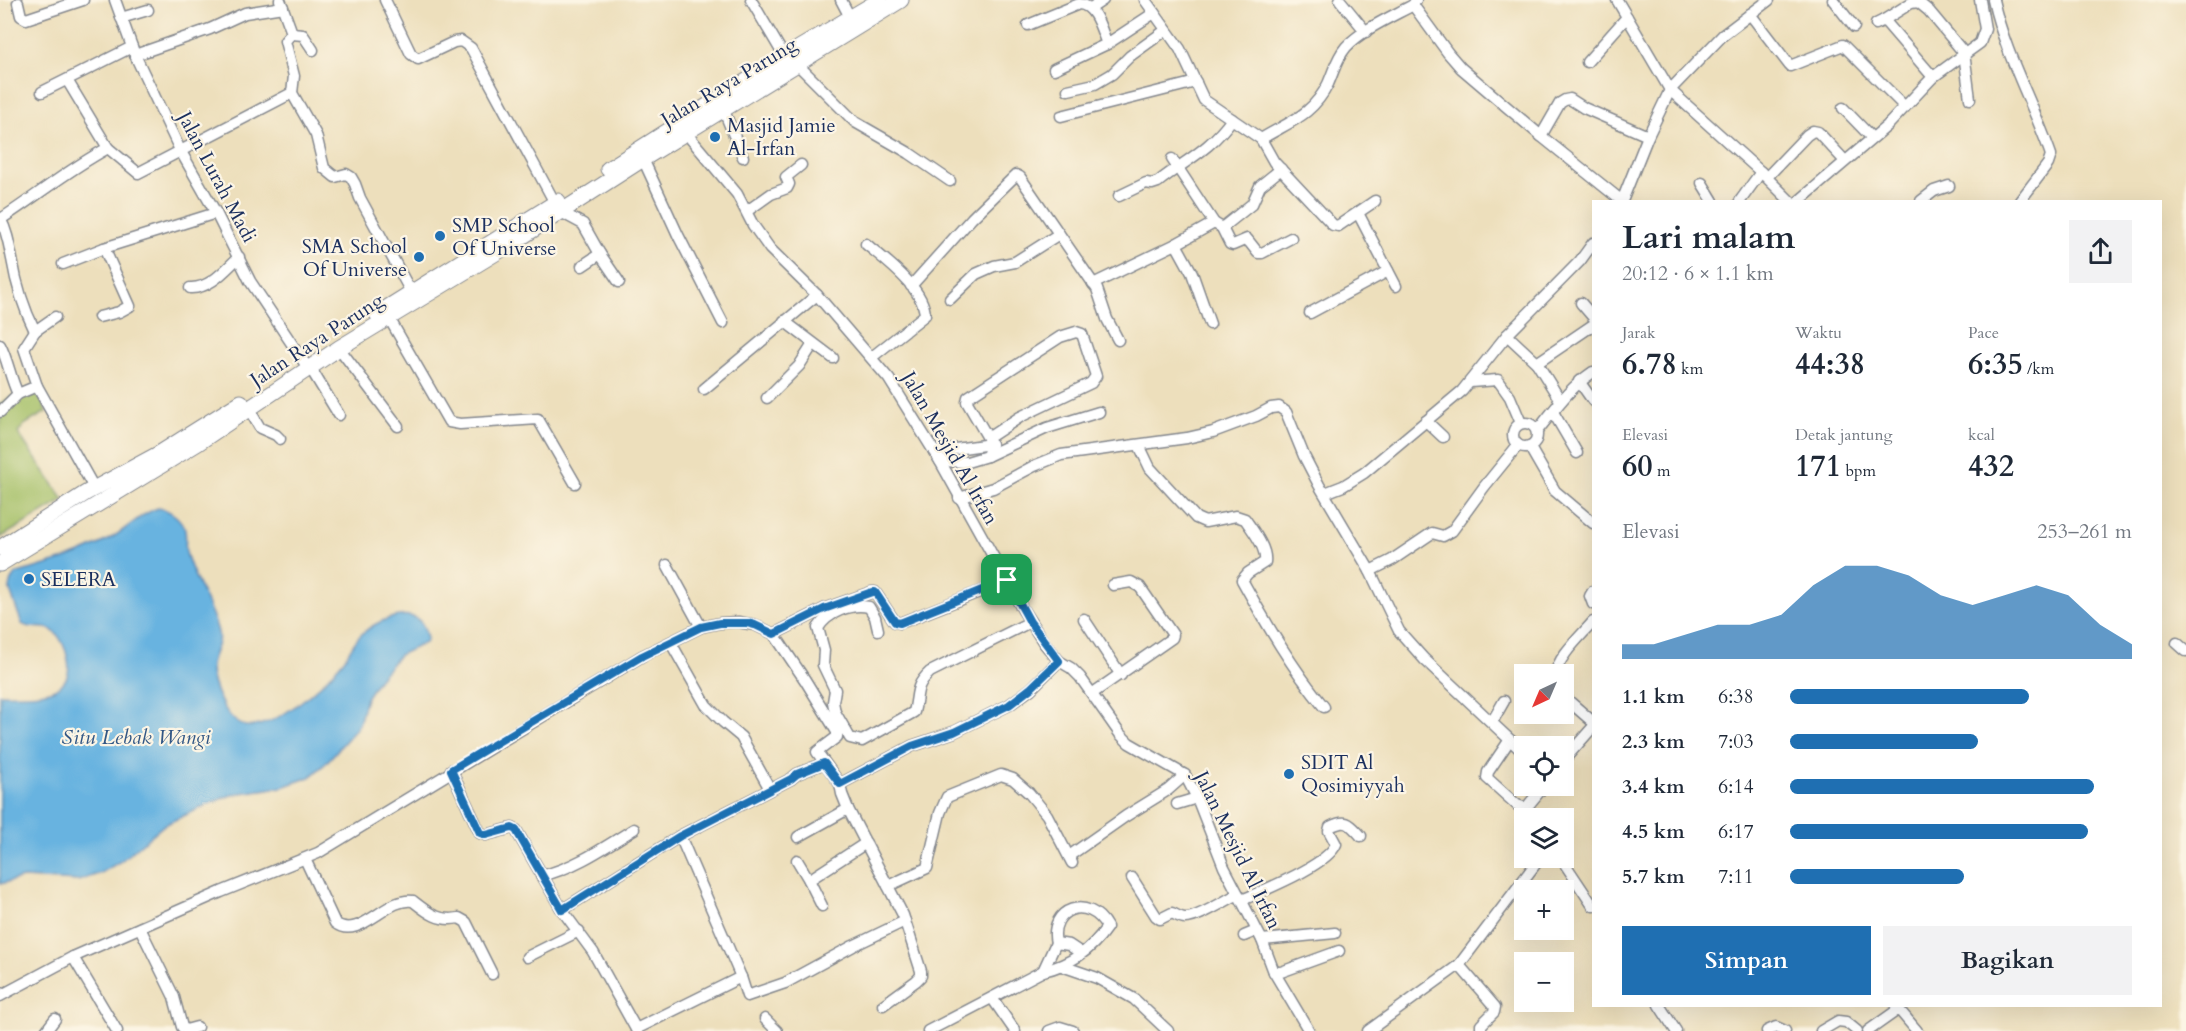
<!DOCTYPE html>
<html lang="id">
<meta charset="utf-8">
<style>
:root{--surface:#fff;--page:#f2f2f3;--text:#1f2937;--muted:#747a83;--accent:#1f6fb2}
body{margin:0;font-family:Cardo,serif;background:var(--page);color:var(--text);height:100vh;display:flex;flex-direction:column;font-size:22px;white-space:nowrap}
*{box-sizing:border-box;margin:0}
p{font-size:20px;color:var(--muted)}
.icon{flex:none;width:33px;height:33px;fill:none;stroke:currentColor;stroke-width:2;stroke-linecap:round;stroke-linejoin:round}
.map{position:relative;flex:1;overflow:hidden}
.drawer{position:absolute;left:1592px;top:200px;width:570px;height:807px;display:flex;flex-direction:column;background:var(--surface);border-radius:0px;box-shadow:0 6px 24px #0002}
.drawer>*{flex:none}
.needle{width:39px;rotate:224deg}
.controls{position:absolute;left:1514px;top:664px;display:grid;gap:12px}
.controls a{display:grid;place-items:center;width:60px;height:60px;border-radius:0px;background:var(--surface);box-shadow:0 6px 24px #0002;font-size:30px}
.pin{position:absolute;display:grid;place-items:center;width:51px;height:51px;color:#fff;margin:-26px;border-radius:12px;box-shadow:0 3px 9px #0006}
.round{display:grid;place-items:center;flex:none;width:63px;height:63px;border-radius:0px;background:var(--page)}
.headline{display:flex;align-items:center;justify-content:space-between;height:102px;padding:0 30px}
h1{font-size:33px;font-weight:800;line-height:45px}
.figures{display:grid;grid-template-columns:repeat(3,1fr);gap:9px;height:102px;padding:6px 30px}
.figures div{display:grid;align-content:center}
.figures b{font-size:30px;font-weight:800}
.figures small{font-size:16px;font-weight:400}
.figures p{font-size:16px}
.chart{height:168px;padding:12px 30px}
.chart p{display:flex;justify-content:space-between}
.chart svg{width:100%;height:108px;margin-top:6px;fill:var(--accent);opacity:.7}
.action{display:flex;gap:12px;margin-top:auto;padding:12px 30px}
.action a{flex:1;height:69px;border-radius:0px;background:var(--accent);color:#fff;font-size:24px;font-weight:800;line-height:69px;text-align:center}
.action a+a{background:var(--page);color:var(--text)}
ul{padding:0 30px;list-style:none;font-size:20px}
li{display:grid;grid-template-columns:96px 72px 1fr;align-items:center;height:45px}
li i{height:15px;border-radius:8px;background:var(--accent)}
.map>svg:first-child{display:block}
</style>
<div class="map">
<svg width="2186" height="1031" viewBox="0 0 2186 1031">
<rect width="100%" height="100%" fill="#fcf5e5"/>
<filter id="ink" filterUnits="userSpaceOnUse"><feTurbulence type="fractalNoise" baseFrequency=".0167" numOctaves="2"/><feDisplacementMap in="SourceGraphic" scale="12" xChannelSelector="R" yChannelSelector="G"/><feConvolveMatrix kernelMatrix="1 2 1 2 8 2 1 2 1" color-interpolation-filters="sRGB"/></filter>
<filter id="wash" filterUnits="userSpaceOnUse"><feTurbulence type="fractalNoise" baseFrequency=".008" numOctaves="4" result="noise"/><feDisplacementMap in="SourceGraphic" scale="24" xChannelSelector="R" yChannelSelector="G"/><feGaussianBlur stdDeviation="1.35" result="paint"/><feColorMatrix in="noise" values="0 0 0 0 0 0 0 0 0 0 0 0 0 0 0 0 0 1.4 0 .05"/><feComposite in="paint" operator="in"/></filter>
<g filter="url(#wash)">
<rect width="100%" height="100%" fill="#eddfbc"/>
<!-- green -->
<path fill="#a4bf66" stroke="#607762" stroke-width="1.5" d="M32 389 43 402 46 412 24 425 18 433 64 500 0 538V404L13 396Z"/>
<!-- water -->
<path fill="#67b3e0" stroke="#41719f" stroke-width="1.5" d="M158 508C168 509 178 516 183 525 188 533 184 543 186 552 193 580 211 604 218 632 221 646 211 654 211 667 210 684 227 723 246 726 277 729 323 685 342 662 350 653 353 641 363 633 374 623 403 609 417 619 424 623 425 631 427 639L425 643 399 655 377 681 366 698 359 724 355 730 326 763 310 777 282 787 234 794 213 802 164 825 121 861 101 873 78 881 23 878 0 884V694C24 694 75 700 68 660 66 649 62 638 53 631 44 624 32 631 22 624L9 588C10 580 12 577 18 573 50 564 82 555 111 538 127 529 141 513 158 508Z"/>
</g>
<g filter="url(#ink)">
<g fill="none" stroke-linecap="round" stroke-linejoin="round">
<!-- minor casing -->
<g stroke="#84878d" stroke-width="13">
<g id="minor">
<path d="M115 0 135 55 180 150 216 213 250 281 304 362"/>
<path d="M280 0 292 33 285 41 294 76 292 93 316 135 324 168 335 177 346 174 351 177 355 184 360 198 411 292"/>
<path d="M385 0 411 54 418 59 454 42 461 41 471 48 555 203"/>
<path d="M751 0 787 61"/>
<path d="M841 0 853 23"/>
<path d="M1145 0 1180 49 1204 100 1261 139C1289 122 1313 115 1328 84 1334 71 1336 59 1346 47 1363 29 1391 17 1413 5L1416 0"/>
<path d="M1340 0 1366 32"/>
<path d="M1617 0 1670 90 1761 172 1790 201"/>
<path d="M1833 0 1854 27"/>
<path d="M1993 0C2005 54 2033 103 2051 155L2048 164 2020 201"/>
<path d="M18 3 21 16 26 19 83 0"/>
<path d="M1413 5 1448 53 1461 68 1541 136 1622 201"/>
<path d="M1091 8 1103 0"/>
<path d="M1750 14 1790 66 1843 45 1904 106"/>
<path d="M121 18 148 10"/>
<path d="M1884 20 1911 3 1918 2 1929 11 1964 53 1970 99"/>
<path d="M1876 24 1884 20 1933 77"/>
<path d="M1028 25 1079 4C1096 5 1101 30 1107 44"/>
<path d="M292 34 303 35 313 50"/>
<path d="M135 55 210 29 245 13 283 7"/>
<path d="M1587 62 1627 17"/>
<path d="M798 65 855 122 909 153 950 181"/>
<path d="M1054 69 1107 44 1154 13"/>
<path d="M67 80 108 148 138 173 292 93"/>
<path d="M1068 90 1095 84 1112 74 1130 56 1166 30"/>
<path d="M42 92 132 47"/>
<path d="M1843 108 1872 138"/>
<path d="M724 111 743 157"/>
<path d="M1061 116 1196 82"/>
<path d="M686 133 737 194 753 225 770 249 817 295 889 379 940 461 1023 610 1044 643 1059 661 1071 668 1080 677 1120 734 1129 743 1185 775 1197 798 1224 867 1262 940 1274 972 1309 1031"/>
<path d="M1541 136 1560 103 1565 100 1570 99 1584 108 1648 136"/>
<path d="M1261 139 1274 162 1333 225 1338 226 1375 201"/>
<path d="M643 159 678 235 723 323"/>
<path d="M1172 159 1214 223 1219 226"/>
<path d="M1281 169 1260 186 1252 204 1222 228 1230 244 1233 245 1247 239 1258 253H1262L1291 238"/>
<path d="M1767 177 1807 135 1813 131 1818 132 1845 161"/>
<path d="M1702 183 1713 201"/>
<path d="M1119 196 1146 183 1152 184 1158 182C1186 160 1210 150 1232 119"/>
<path d="M1622 201 1648 136 1670 90 1723 35 1769 0"/>
<path d="M1740 201 1761 172"/>
<path d="M1799 201 1887 126 1933 77 1980 43 1985 29 1980 0"/>
<path d="M1921 201 1934 191 1949 186"/>
<path d="M559 211 583 224 600 254 619 282"/>
<path d="M747 211 771 194 787 188 789 184 786 177 801 165"/>
<path d="M1358 213 1396 286"/>
<path d="M0 218C7 231 9 244 12 259 16 283 24 309 35 331L24 348 37 386"/>
<path d="M1 219C38 195 69 169 108 148"/>
<path d="M866 244C885 260 924 288 925 315L872 357"/>
<path d="M1176 244 1192 273 1210 324"/>
<path d="M63 264 104 248 216 213"/>
<path d="M582 266 600 254"/>
<path d="M1093 284 1176 244 1214 223"/>
<path d="M911 286 972 218 1016 175 1020 177 1097 289 1107 319 1118 340"/>
<path d="M190 288C210 289 225 270 239 257"/>
<path d="M950 299 976 274 994 266 1015 262 1059 234"/>
<path d="M1581 303 1593 317"/>
<path d="M1310 313 1388 271"/>
<path d="M99 317 119 312 130 306 104 248"/>
<path d="M389 318 449 422 460 424 538 419 575 483"/>
<path d="M784 321 833 358"/>
<path d="M35 331 55 317"/>
<path d="M1507 335 1537 363 1560 400"/>
<path d="M0 345C8 360 10 378 18 394"/>
<path d="M339 348 398 426"/>
<path d="M1537 363 1593 325"/>
<path d="M311 369 339 415"/>
<path d="M1579 381 1593 401"/>
<path d="M1470 382 1498 380 1510 397 1521 423"/>
<path d="M704 389 817 295"/>
<path d="M767 398 799 366 813 344"/>
<path d="M249 409 260 428 276 435 280 439"/>
<path d="M0 412 18 394 37 386 94 488"/>
<path d="M1553 412 1577 453"/>
<path d="M1426 421 1443 437"/>
<circle cx="1525" cy="435" r="12"/>
<path d="M1537 431C1556 408 1568 389 1593 372"/>
<path d="M1139 445 1150 468 1196 518 1205 522 1236 516 1245 519C1253 531 1267 548 1265 562L1248 573 1242 580C1267 625 1292 668 1324 707"/>
<path d="M1529 446 1555 491 1593 523"/>
<path d="M934 452 991 444"/>
<path d="M987 456 1047 428 1099 412"/>
<path d="M940 461 967 462 987 456 991 444 988 438 1020 417 1091 383 1096 376 1082 334 1076 332 1060 337 968 397 967 402 988 438"/>
<path d="M1325 493 1343 486 1364 473 1462 391 1507 335 1580 261 1593 243"/>
<path d="M959 498 993 488 1034 466 1061 455 1187 438 1213 432 1256 416 1271 408 1279 407 1286 412 1304 456 1319 485 1370 571 1399 631 1424 659 1524 753"/>
<path d="M667 565 701 627"/>
<path d="M1370 571 1392 560 1432 533 1443 536 1452 531 1484 487 1518 445"/>
<path d="M1593 591 1590 596 1593 604"/>
<path d="M1084 619 1121 675"/>
<path d="M878 630 875 617 869 607C851 603 828 612 818 628L824 650 823 665 835 690 833 702 835 712 850 738 862 741 914 712C919 693 914 687 930 672L1030 622"/>
<path d="M774 634 805 680 837 732V737L817 752 840 784 912 746 954 732 1009 705 1031 689 1059 661"/>
<path d="M671 643 706 705 723 722 741 737 770 789"/>
<path d="M2177 643 2186 651"/>
<path d="M1556 675C1556 658 1582 635 1593 622"/>
<path d="M1093 693 1172 638 1173 635 1140 587 1131 582 1113 585"/>
<path d="M1563 696 1593 722"/>
<path d="M1492 722 1504 701"/>
<path d="M1509 741 1488 772 1487 778 1517 805 1526 808"/>
<path d="M1563 761 1593 727"/>
<path d="M451 770 480 833 486 835 512 828 516 830 562 910 593 952 637 1031"/>
<path d="M840 784 842 794 848 809 903 915 921 971V976L916 981 883 1005"/>
<path d="M1177 804 1197 798"/>
<path d="M1534 819 1526 808 1544 786"/>
<path d="M680 836 741 977 747 996 785 983 853 946 905 921"/>
<path d="M798 837 848 809"/>
<path d="M1069 856 1126 816 1168 790 1185 775"/>
<path d="M1561 858 1593 906"/>
<path d="M305 859 335 923C359 942 387 896 413 901 428 913 439 922 459 918L466 922 492 974"/>
<path d="M797 860 809 880"/>
<path d="M541 876C575 868 605 847 634 829"/>
<path d="M1132 878 1156 916 1160 919 1172 913C1176 915 1181 918 1185 918 1196 919 1227 900 1238 894"/>
<path d="M888 886 927 868 940 813 947 797 1001 775 1013 779 1029 793 1047 815 1072 863"/>
<path d="M1242 900C1264 890 1328 865 1336 844L1329 831 1330 827C1347 818 1350 824 1361 836"/>
<path d="M822 906 809 880 866 843"/>
<path d="M562 910 680 836 791 779 797 774 824 763"/>
<path d="M140 928 174 997 182 1027 186 1030 197 1027"/>
<path d="M1244 936 1256 931"/>
<path d="M1262 940 1335 933"/>
<path d="M73 957 117 1031"/>
<path d="M527 957 579 931"/>
<path d="M1459 965 1495 1007 1494 1012 1481 1025V1031"/>
<path d="M1062 966 1097 978 1134 999 1168 1031"/>
<path d="M1043 971 1056 943 1069 945 1081 953"/>
<path d="M1274 972H1281L1339 951"/>
<path d="M0 996 73 957 221 892 318 853 642 656 701 627 720 623 738 622 755 625 774 634 824 609 872 592H875L895 622 900 623 1007 581"/>
<path d="M992 998 1015 1031"/>
<path d="M1659 1005 1676 1031"/>
<path d="M1896 1006 1917 1031"/>
<path d="M765 1019 777 1031"/>
<path d="M636 1029 741 977"/>
<path d="M46 1031 55 1019"/>
<path d="M928 1031 1043 971C1070 965 1092 949 1107 927 1089 894 1048 908 1056 943"/>
<path d="M1049 1031 1060 1027 1073 1031"/>
<path d="M1368 1031 1459 965 1540 858"/>
<path d="M1767 1031 1776 1027 1785 1031"/>
<path d="M1821 1031 1838 1021 1846 1022 1857 1031"/>
<path d="M1868 1031 1899 1009"/>
</g>
</g>
<!-- highway casing -->
<g stroke="#84878d" stroke-width="17">
<g id="highway">
<path d="M608 169 789 54 880 0"/>
<path d="M377 314 558 201"/>
<path d="M0 548 86 493 160 453 241 402"/>
<path d="M0 564 198 443 339 348 514 242 643 159 901 0"/>
</g>
</g>
<!-- minor -->
<use href="#minor" stroke="#fff" stroke-width="10"/>
<!-- highway -->
<use href="#highway" stroke="#fff" stroke-width="15"/>
</g>
</g>
<g fill="none" stroke-linecap="round" stroke-linejoin="round" filter="url(#ink)">
<!-- route casing -->
<g stroke="#fff" stroke-width="12">
<path id="route" d="M1007 580 1030 622 1059 661 1031 688 1009 705 954 732 912 746 840 784 824 763 797 774 791 779 680 836 562 910 516 830 512 828 486 835 480 833 451 770 642 656 701 627 720 623H747L755 625 774 634 824 609 872 592H875L895 622 900 623Z"/>
</g>
<!-- route -->
<use href="#route" stroke="#1f6fb2" stroke-width="8"/>
</g>
<!-- markers -->
<g fill="#1f6fb2" stroke="#fcf5e5" stroke-width="2">
<circle cx="715" cy="137" r="6"/>
<circle cx="440" cy="236" r="6"/>
<circle cx="419" cy="257" r="6"/>
<circle cx="29" cy="579" r="6"/>
<circle cx="1289" cy="774" r="6"/>
</g>
<g text-anchor="middle" dominant-baseline="central" stroke-width="4.5" stroke-linejoin="round" paint-order="stroke">
<!-- street labels -->
<g font-size="20" fill="#1b2f5e" stroke="#fcf5e5">
<text transform="translate(729 82) rotate(-31)">Jalan Raya Parung</text>
<text transform="translate(217 177) rotate(62)">Jalan Lurah Madi</text>
<text transform="translate(317 340) rotate(-33)">Jalan Raya Parung</text>
<text transform="translate(950 448) rotate(60)">Jalan Mesjid Al Irfan</text>
<text transform="translate(1238 850) rotate(64)">Jalan Mesjid Al Irfan</text>
</g>
<!-- poi labels -->
<g font-size="20" fill="#1b2f5e" stroke="#fcf5e5" text-anchor="start">
<text x="727" y="125">Masjid Jamie<tspan x="727" dy="23">Al-Irfan</tspan></text>
<text x="452" y="225">SMP School<tspan x="452" dy="23">Of Universe</tspan></text>
<text x="407" y="246" text-anchor="end">SMA School<tspan x="407" dy="23">Of Universe</tspan></text>
<text x="41" y="579">SELERA</text>
<text x="1301" y="762">SDIT Al<tspan x="1301" dy="23">Qosimiyyah</tspan></text>
</g>
<!-- water labels -->
<g font-size="21" font-style="italic" fill="#325785" stroke="#fcf5e5">
<text x="136" y="737">Situ Lebak Wangi</text>
</g>
</g>
</svg>
<div class="controls">
<a><svg class="needle" viewBox="-14 -14 28 28"><path d="M0-13l5 13h-10z" fill="#e53935"/><path d="M0 13l5-13h-10z" fill="#747a83"/></svg></a>
<a><svg class="icon" aria-label="locate" viewBox="0 0 24 24"><circle cx="12" cy="12" r="6"/><path d="M12 2v4M12 18v4M2 12h4M18 12h4"/></svg></a>
<a><svg class="icon" aria-label="layers" viewBox="0 0 24 24"><path d="M12 4l9 5-9 5-9-5zM3 14l9 5 9-5"/></svg></a>
<a>+</a>
<a>−</a>
</div>
<div class="pin" style="left:1007px;top:580px;background:#1e9e55"><svg class="icon" aria-label="arrive" viewBox="0 0 24 24"><path d="M6 21V4h12l-3 4 3 4H6"/></svg></div>
<section class="drawer">
<div class="headline"><div><h1>Lari malam</h1><p>20:12 · 6 × 1.1 km</p></div><a class="round"><svg class="icon" aria-label="share" viewBox="0 0 24 24"><path d="M12 15V3M7 8l5-5 5 5M5 13v7h14v-7"/></svg></a></div>
<div class="figures">
<div><p>Jarak</p><b>6.78<small> km</small></b></div>
<div><p>Waktu</p><b>44:38</b></div>
<div><p>Pace</p><b>6:35<small> /km</small></b></div>
</div>
<div class="figures">
<div><p>Elevasi</p><b>60<small> m</small></b></div>
<div><p>Detak jantung</p><b>171<small> bpm</small></b></div>
<div><p>kcal</p><b>432</b></div>
</div>
<div class="chart"><p><span>Elevasi</span>253–261 m</p>
<svg viewBox="0 0 160 44" preserveAspectRatio="none"><path d="M0 44V38L10 38L20 34L30 30L40 30L50 26L60 14L70 6L80 6L90 10L100 18L110 22L120 18L130 14L140 18L150 30L160 38V44z"/></svg>
</div>
<ul>
<li><b>1.1 km</b>6:38<i style="width:70%"></i></li>
<li><b>2.3 km</b>7:03<i style="width:55%"></i></li>
<li><b>3.4 km</b>6:14<i style="width:89%"></i></li>
<li><b>4.5 km</b>6:17<i style="width:87%"></i></li>
<li><b>5.7 km</b>7:11<i style="width:51%"></i></li>
</ul>
<div class="action"><a>Simpan</a><a>Bagikan</a></div>
</section>
</div>
